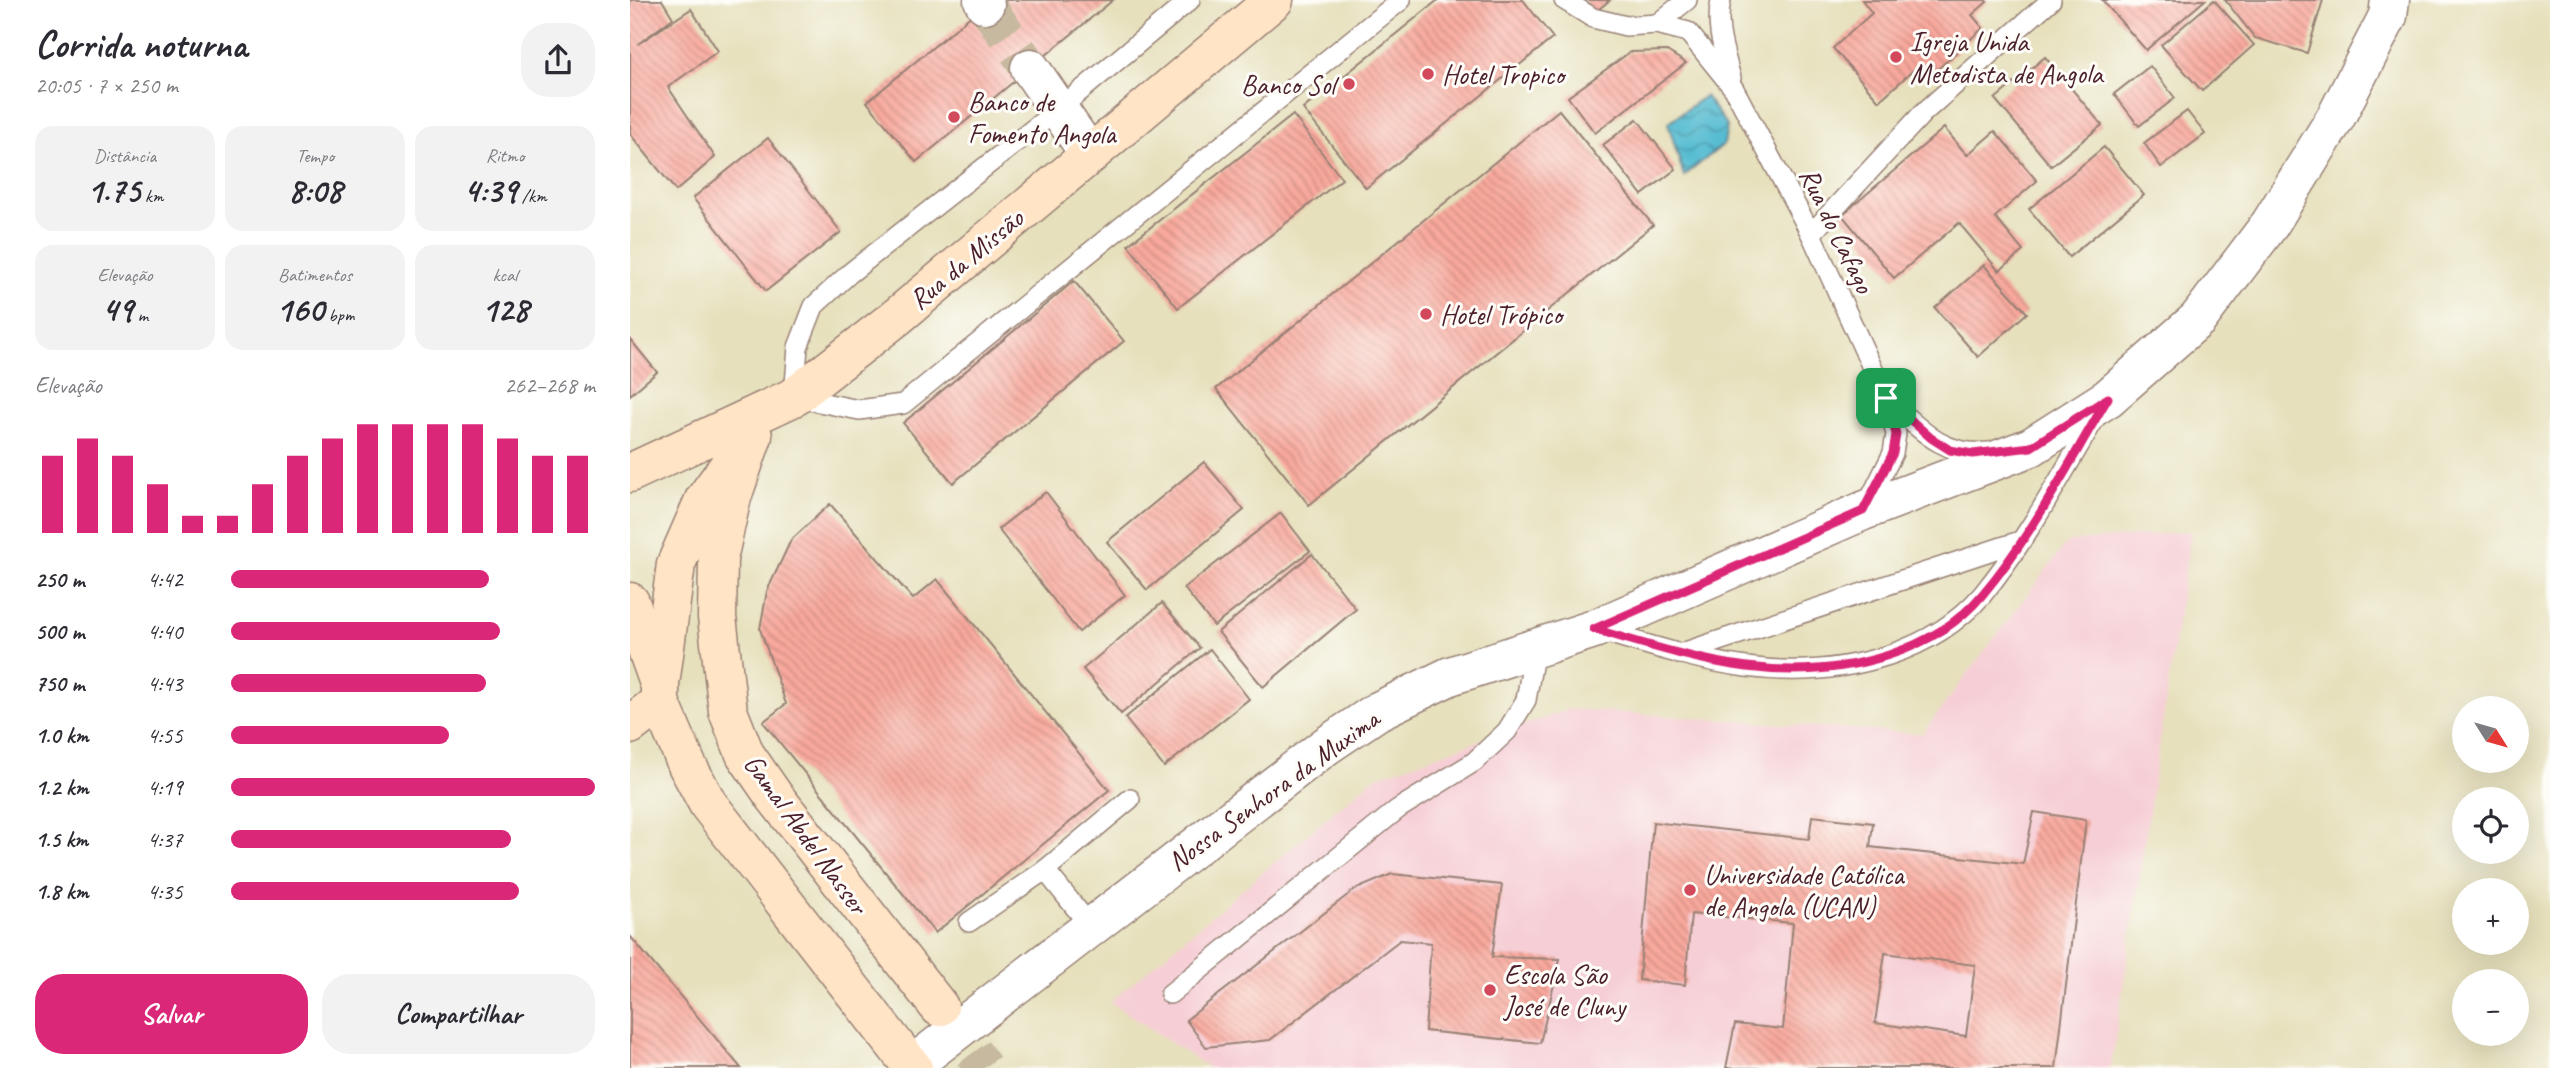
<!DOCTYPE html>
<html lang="pt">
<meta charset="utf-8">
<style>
:root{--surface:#fff;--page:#f2f2f3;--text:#2b2b33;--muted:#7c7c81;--accent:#db2777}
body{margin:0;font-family:Caveat,sans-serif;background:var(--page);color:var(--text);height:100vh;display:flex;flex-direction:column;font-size:26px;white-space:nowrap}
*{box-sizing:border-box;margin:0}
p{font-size:23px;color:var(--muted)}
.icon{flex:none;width:38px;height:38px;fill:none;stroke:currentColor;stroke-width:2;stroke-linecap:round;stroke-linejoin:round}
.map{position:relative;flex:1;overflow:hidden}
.sheet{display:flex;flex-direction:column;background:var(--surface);width:630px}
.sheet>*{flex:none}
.needle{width:46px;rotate:127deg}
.buttons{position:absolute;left:1822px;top:696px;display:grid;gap:14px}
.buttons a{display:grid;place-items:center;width:77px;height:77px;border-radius:50%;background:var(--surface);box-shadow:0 7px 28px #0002;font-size:35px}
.pin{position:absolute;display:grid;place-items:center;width:60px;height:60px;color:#fff;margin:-30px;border-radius:14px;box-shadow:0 4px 10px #0006}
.round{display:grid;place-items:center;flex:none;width:74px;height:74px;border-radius:28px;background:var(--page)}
.head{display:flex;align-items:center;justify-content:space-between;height:119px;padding:0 35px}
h1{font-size:38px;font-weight:600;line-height:52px}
.stats{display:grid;grid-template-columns:repeat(3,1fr);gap:10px;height:119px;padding:7px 35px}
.stats div{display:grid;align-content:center;border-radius:18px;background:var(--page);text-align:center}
.stats b{font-size:35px;font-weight:600}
.stats small{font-size:19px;font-weight:400}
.stats p{font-size:19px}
.chart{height:196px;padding:14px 35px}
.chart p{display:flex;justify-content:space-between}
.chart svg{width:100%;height:126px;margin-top:7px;stroke:var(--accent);stroke-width:6}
.button{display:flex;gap:14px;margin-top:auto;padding:14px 35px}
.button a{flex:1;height:80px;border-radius:28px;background:var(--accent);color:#fff;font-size:28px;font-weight:600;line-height:80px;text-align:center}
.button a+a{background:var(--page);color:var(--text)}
ul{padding:0 35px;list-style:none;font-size:23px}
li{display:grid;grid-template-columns:112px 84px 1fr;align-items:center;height:52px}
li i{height:18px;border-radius:9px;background:var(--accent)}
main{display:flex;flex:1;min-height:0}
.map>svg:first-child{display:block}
</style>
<main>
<section class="sheet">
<div class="head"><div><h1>Corrida noturna</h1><p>20:05 · 7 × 250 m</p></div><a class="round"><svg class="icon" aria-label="share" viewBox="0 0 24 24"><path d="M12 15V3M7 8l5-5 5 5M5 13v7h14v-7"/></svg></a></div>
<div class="stats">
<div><p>Distância</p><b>1.75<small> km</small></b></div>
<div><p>Tempo</p><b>8:08</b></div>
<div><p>Ritmo</p><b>4:39<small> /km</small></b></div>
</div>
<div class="stats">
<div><p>Elevação</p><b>49<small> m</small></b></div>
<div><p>Batimentos</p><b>160<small> bpm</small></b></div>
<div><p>kcal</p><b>128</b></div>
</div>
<div class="chart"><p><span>Elevação</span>262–268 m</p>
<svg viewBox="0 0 160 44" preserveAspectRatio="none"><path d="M5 44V17M15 44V11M25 44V17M35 44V27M45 44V38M55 44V38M65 44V27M75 44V17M85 44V11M95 44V6M105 44V6M115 44V6M125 44V6M135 44V11M145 44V17M155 44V17"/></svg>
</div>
<ul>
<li><b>250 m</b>4:42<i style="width:71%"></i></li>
<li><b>500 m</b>4:40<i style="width:74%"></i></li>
<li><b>750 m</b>4:43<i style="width:70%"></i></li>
<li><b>1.0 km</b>4:55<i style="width:60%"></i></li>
<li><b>1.2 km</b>4:19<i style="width:100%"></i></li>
<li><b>1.5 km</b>4:37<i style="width:77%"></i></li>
<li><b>1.8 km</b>4:35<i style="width:79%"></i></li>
</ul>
<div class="button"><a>Salvar</a><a>Compartilhar</a></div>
</section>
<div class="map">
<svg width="1920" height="1068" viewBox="0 0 1920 1068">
<defs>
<pattern id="water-waves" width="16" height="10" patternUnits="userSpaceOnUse" patternTransform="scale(1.75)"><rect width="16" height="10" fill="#54bcd1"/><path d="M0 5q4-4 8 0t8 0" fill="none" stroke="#4898aa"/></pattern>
<pattern id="building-back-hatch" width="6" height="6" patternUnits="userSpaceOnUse" patternTransform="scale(1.75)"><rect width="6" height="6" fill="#f9a99d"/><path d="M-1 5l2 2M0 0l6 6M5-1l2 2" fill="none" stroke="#cc8980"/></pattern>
</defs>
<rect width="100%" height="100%" fill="#fdfcf7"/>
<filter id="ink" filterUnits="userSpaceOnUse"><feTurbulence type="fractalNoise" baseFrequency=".0143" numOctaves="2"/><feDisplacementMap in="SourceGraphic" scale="14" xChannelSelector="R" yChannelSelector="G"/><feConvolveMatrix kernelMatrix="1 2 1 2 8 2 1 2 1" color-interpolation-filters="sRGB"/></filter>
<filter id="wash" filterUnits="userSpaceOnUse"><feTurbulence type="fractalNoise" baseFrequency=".00686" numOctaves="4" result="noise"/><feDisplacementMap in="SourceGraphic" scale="28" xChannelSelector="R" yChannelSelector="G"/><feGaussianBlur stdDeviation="1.57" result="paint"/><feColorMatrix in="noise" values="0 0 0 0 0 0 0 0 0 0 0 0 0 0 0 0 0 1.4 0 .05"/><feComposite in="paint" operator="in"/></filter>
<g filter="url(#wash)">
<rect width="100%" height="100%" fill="#e6e0bc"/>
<!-- built -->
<path fill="#f6cfd6" d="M1561 531 1481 1068H579L480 1002 745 777 940 709 1292 734 1437 542Z"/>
<!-- water -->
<path fill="url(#water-waves)" stroke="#4f6e7e" stroke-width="2" d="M1075 96 1097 126 1094 144 1054 176 1038 123Z"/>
<g id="blocks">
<!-- building -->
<g fill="url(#building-back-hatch)" fill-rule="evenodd">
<path d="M0 0H32L43 18 8 44 61 9 88 51 38 87 85 157 46 191 0 134Z"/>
<path d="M360 0H483L286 162 237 102Z"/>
<path d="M808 0H893L923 38 736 188 673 109Z"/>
<path d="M953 0H980L964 13Z"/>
<path d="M1232 0H1355L1357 2 1342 15 1353 28 1299 77 1289 65 1249 101 1203 48 1242 13Z"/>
<path d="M1472 0H1575L1516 50Z"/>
<path d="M1584 0 1624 45 1572 91 1531 45Z"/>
<path d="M1595 0H1693L1677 53 1625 38Z"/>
<path d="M1037 51 1056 63 965 133 938 97 1000 52Z"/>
<path d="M1415 57 1472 125 1421 166 1365 99Z"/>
<path d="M1520 66 1545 98 1509 126 1484 94Z"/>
<path d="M929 110 1023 225 679 505 586 389Z"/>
<path d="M1557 111 1575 134 1531 167 1514 143Z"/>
<path d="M663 115 712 179 548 308 498 245Z"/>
<path d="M1007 119 1046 169 1012 195 973 145Z"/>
<path d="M1314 128 1337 155 1365 131 1407 181 1365 217 1393 251 1369 271 1329 223 1264 278 1212 215Z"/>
<path d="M138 138 211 232 136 291 63 198Z"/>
<path d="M1474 147 1514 195 1439 257 1399 209Z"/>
<path d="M1354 265 1397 313 1348 357 1305 308Z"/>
<path d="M444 281 494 341 323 483 273 423Z"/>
<path d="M0 339 27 372 0 395Z"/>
<path d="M574 462 614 510 517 590 477 542Z"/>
<path d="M416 492 495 595 449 632 368 529Z"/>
<path d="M200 504 283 599 307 579 479 790 305 933 133 722 156 704 130 629 137 591 161 540Z"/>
<path d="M651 513 680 551 584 626 554 588Z"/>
<path d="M682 554 726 609 633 687 588 632Z"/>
<path d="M532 603 570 648 491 714 453 669Z"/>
<path d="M580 649 619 699 534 767 495 718Z"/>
<path d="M1404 812 1456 820 1426 1068H1096L1105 1024 1153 1029 1163 923 1061 914 1055 985 1009 980 1023 822 1179 839 1182 816 1243 823 1240 847 1393 864ZM1255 953 1345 965 1336 1036 1245 1023Z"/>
<path d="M762 874 872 885 862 957 930 959 910 1043 795 1031 801 943 770 940 640 1040 576 1047 556 1020 724 890Z"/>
<path d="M0 936 35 978 111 1068H0Z"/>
</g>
</g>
</g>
<g filter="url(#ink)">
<use href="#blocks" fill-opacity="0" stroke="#988074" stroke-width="2"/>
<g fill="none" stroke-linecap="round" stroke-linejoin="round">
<!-- street-tunnel -->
<path stroke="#c7b99f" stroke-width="38" stroke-dasharray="38 19" stroke-linecap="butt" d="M355 4 400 68"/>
<!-- secondary-tunnel -->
<path stroke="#c7b99f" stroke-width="38" stroke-dasharray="38 19" stroke-linecap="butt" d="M309 1007 354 1068"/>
<!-- lane casing -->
<g stroke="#988074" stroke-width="22">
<g id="lane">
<path d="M560 0 430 108 220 273 184 306 168 347 164 397 229 410 273 404 771 0"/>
<path d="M934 0 963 18 996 26 1027 24 1058 32 1104 89 1181 234 1256 398 1266 434 1263 453 1236 507"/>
<path d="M1091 0C1085 27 1094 51 1101 78"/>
<path d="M1027 24 1057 0"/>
<path d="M1181 234 1293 113 1421 0"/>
<path d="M1257 399C1289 428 1312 457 1359 452"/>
<path d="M968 630C1068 660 1156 689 1259 655 1295 643 1328 623 1352 595 1397 540 1431 475 1467 415"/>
<path d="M1049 654 1390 541"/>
<path d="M415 870 461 927"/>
<path d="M339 922 415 870 500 799"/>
<path d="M540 994 768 809 844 762 877 731 896 700 905 649"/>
</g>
</g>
<!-- street casing -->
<g stroke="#988074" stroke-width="41">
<g id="street">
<path d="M353 0 355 4"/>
<path d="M400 68 460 155"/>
<path d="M281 1066 696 746 748 711 820 676 964 629 1233 511 1401 447 1478 398 1568 319 1640 224 1706 117 1758 16 1760 0"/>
</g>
</g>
<!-- secondary casing -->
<g stroke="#988074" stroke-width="41">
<g id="secondary">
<path d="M123 436 102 497 88 559 87 617 98 711 115 754 144 796 309 1007"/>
<path d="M0 473 164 397 268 316 644 0"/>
<path d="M0 602 30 686V702L57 765 78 804 283 1068"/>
<path d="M31 677 46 564 74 500 105 457"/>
<path d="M0 725 30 702"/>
</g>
</g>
<!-- lane -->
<use href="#lane" stroke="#fff" stroke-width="19"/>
<!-- street -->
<use href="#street" stroke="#fff" stroke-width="38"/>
<!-- secondary -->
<use href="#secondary" stroke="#ffe4c6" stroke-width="38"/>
</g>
</g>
<g fill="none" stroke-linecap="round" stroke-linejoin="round" filter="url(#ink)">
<!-- route casing -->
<g stroke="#fff" stroke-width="14">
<path id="route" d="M1256 398 1301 438 1320 450 1343 454 1401 447 1478 398C1438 464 1402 536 1352 595 1328 624 1295 643 1259 655 1154 689 1065 659 964 629L1233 511 1263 453 1266 434Z"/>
</g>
<!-- route -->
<use href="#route" stroke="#db2777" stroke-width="9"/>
</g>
<!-- markers -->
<g fill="#d1495b" stroke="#fdfcf7" stroke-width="2.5">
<circle cx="1266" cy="57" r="7"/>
<circle cx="798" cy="74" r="7"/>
<circle cx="719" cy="84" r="7"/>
<circle cx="324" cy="117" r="7"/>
<circle cx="796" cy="314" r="7"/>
<circle cx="1060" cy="890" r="7"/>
<circle cx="860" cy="990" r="7"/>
</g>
<g text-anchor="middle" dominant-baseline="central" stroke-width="6" stroke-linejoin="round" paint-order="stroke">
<!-- poi labels -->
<g font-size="28" fill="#4a1f2b" stroke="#fdfcf7" text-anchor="start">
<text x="1280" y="41">Igreja Unida<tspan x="1280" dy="32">Metodista de Angola</tspan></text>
<text x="812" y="74">Hotel Tropico</text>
<text x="705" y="84" text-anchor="end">Banco Sol</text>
<text x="338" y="101">Banco de<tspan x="338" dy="32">Fomento Angola</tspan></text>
<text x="810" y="314">Hotel Trópico</text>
<text x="1074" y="874">Universidade Católica<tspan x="1074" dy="32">de Angola (UCAN)</tspan></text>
<text x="874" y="974">Escola São<tspan x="874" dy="32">José de Cluny</tspan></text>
</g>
<!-- street labels -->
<g font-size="28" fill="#4a1f2b" stroke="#fdfcf7">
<text transform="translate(1207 230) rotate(64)">Rua do Cafago</text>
<text transform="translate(336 259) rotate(-40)">Rua da Missão</text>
<text transform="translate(643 790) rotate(-36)">Nossa Senhora da Muxima</text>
<text transform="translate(176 834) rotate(54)">Gamal Abdel Nasser</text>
</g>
</g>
</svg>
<div class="buttons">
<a><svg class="needle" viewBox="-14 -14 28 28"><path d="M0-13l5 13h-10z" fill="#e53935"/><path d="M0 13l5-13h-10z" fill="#7c7c81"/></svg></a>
<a><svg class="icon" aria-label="locate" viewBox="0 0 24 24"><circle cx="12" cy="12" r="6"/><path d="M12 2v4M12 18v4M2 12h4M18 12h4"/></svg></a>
<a>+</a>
<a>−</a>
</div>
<div class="pin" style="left:1256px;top:398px;background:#1e9e55"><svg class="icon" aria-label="arrive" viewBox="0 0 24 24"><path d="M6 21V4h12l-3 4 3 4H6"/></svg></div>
</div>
</main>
